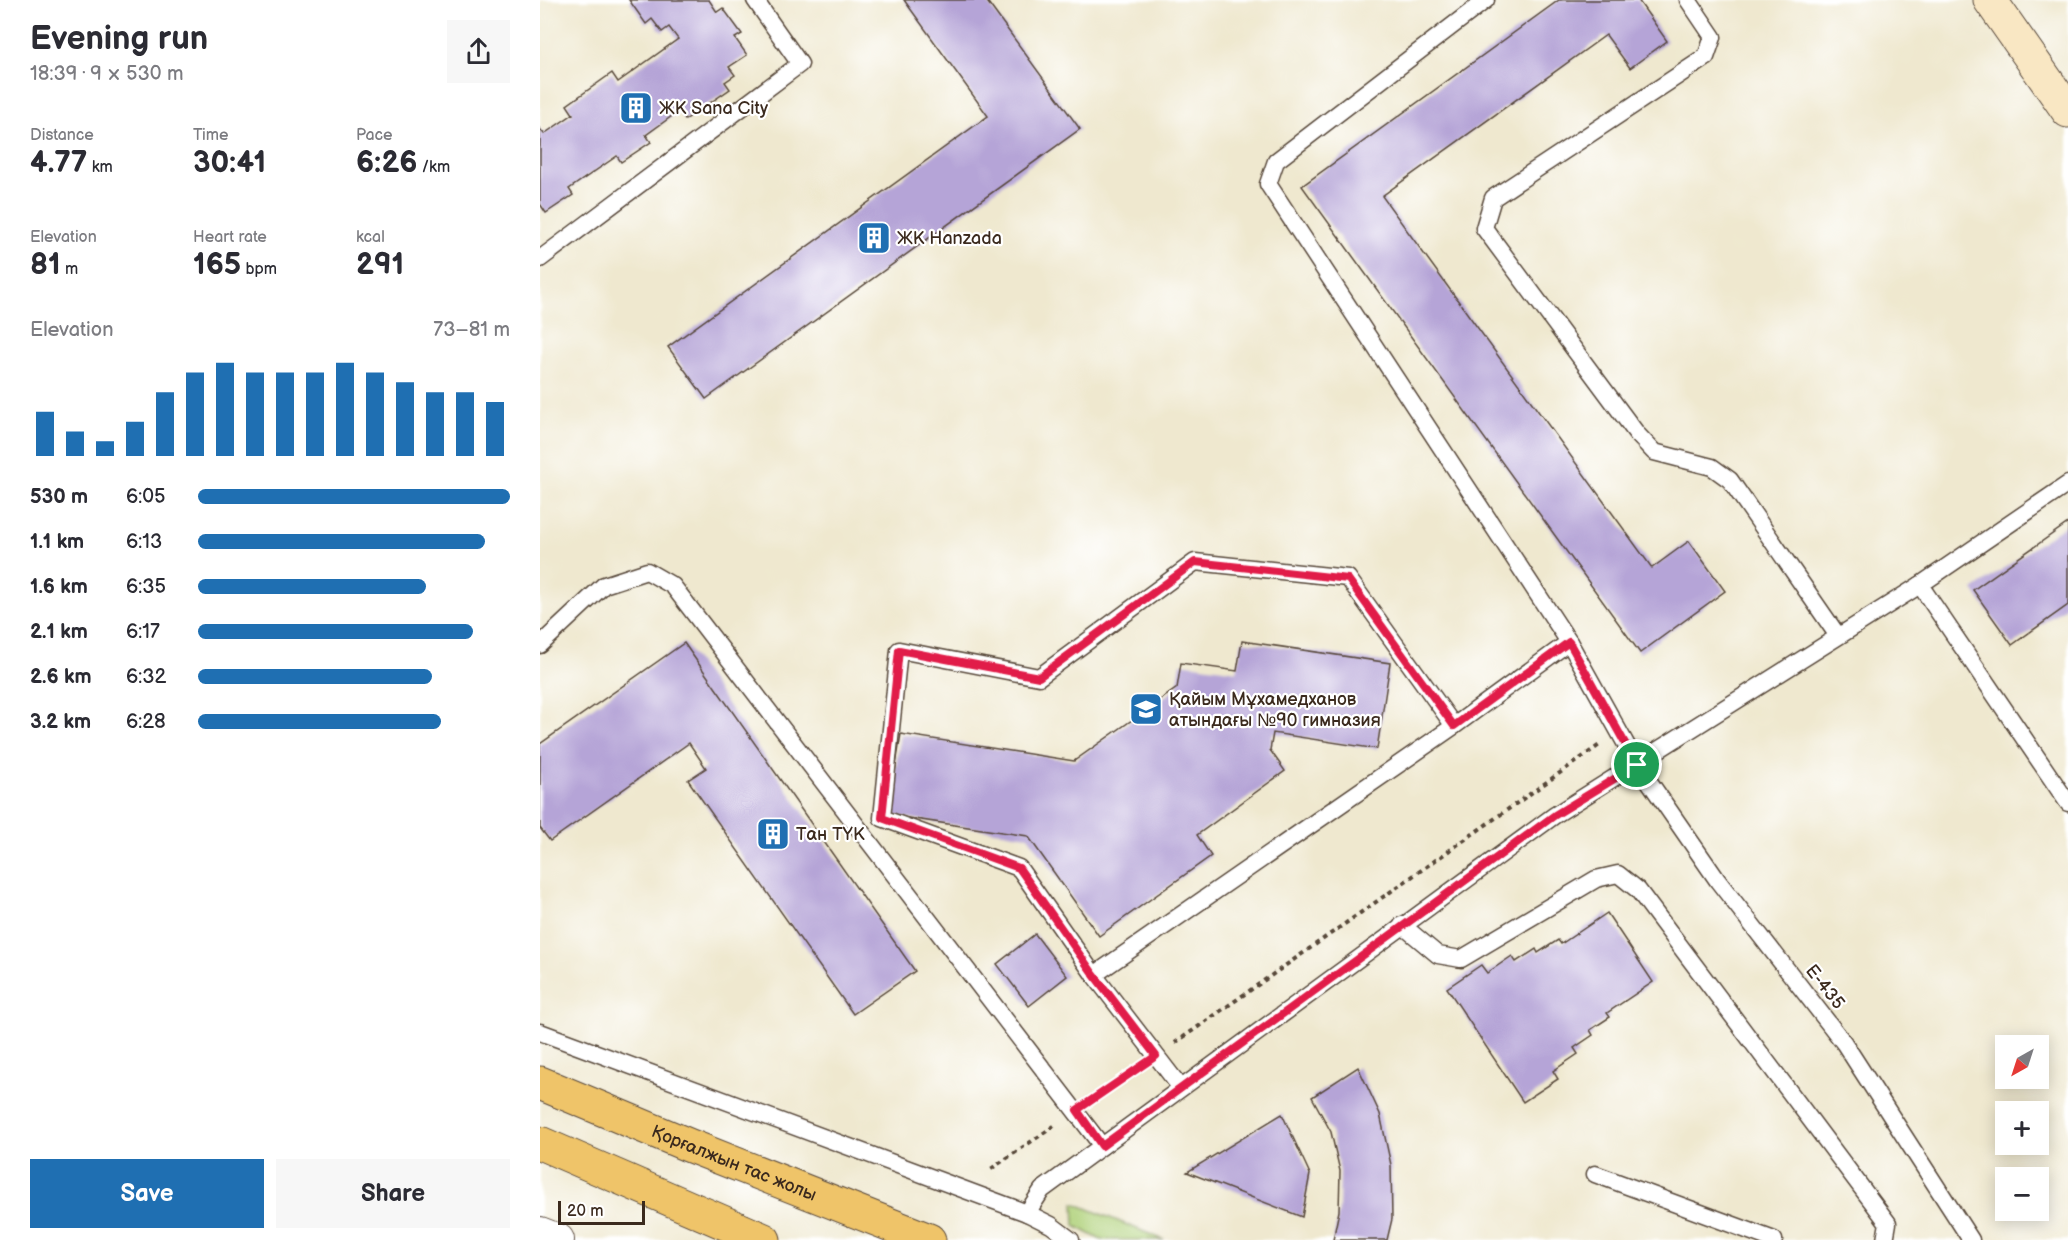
<!DOCTYPE html>
<meta charset="utf-8">
<style>
:root{--surface:#fff;--page:#f7f7f7;--text:#2b2b33;--muted:#7c7c81;--accent:#1f6fb2}
body{margin:0;font-family:"Balsamiq Sans",sans-serif;background:var(--page);color:var(--text);height:100vh;display:flex;flex-direction:column;font-size:22px;white-space:nowrap}
*{box-sizing:border-box;margin:0}
p{font-size:20px;color:var(--muted)}
.icon{flex:none;width:33px;height:33px;fill:none;stroke:currentColor;stroke-width:2;stroke-linecap:round;stroke-linejoin:round}
.map{position:relative;flex:1;overflow:hidden}
.side{display:flex;flex-direction:column;background:var(--surface);width:540px}
.side>*{flex:none}
.needle{width:39px;rotate:219deg}
.tools{position:absolute;left:1455px;top:1035px;display:grid;gap:12px}
.tools a{display:grid;place-items:center;width:54px;height:54px;border-radius:0px;background:var(--surface);box-shadow:0 3px 15px #0003;font-size:30px}
.scale{position:absolute;left:18px;bottom:15px;width:87px;box-sizing:border-box;padding-left:6px;border:3px solid #3b2a1e;border-top:0;font-size:16px;line-height:21px;white-space:nowrap;color:#3b2a1e;-webkit-text-stroke:4px #fff;paint-order:stroke}
.pin{position:absolute;display:grid;place-items:center;width:51px;height:51px;color:#fff;margin:-26px;border:3px solid #fff;border-radius:50%;box-shadow:0 2px 6px #0007}
.round{display:grid;place-items:center;flex:none;width:63px;height:63px;border-radius:0px;background:var(--page)}
.headline{display:flex;align-items:center;justify-content:space-between;height:102px;padding:0 30px}
h1{font-size:33px;font-weight:800;line-height:45px}
.stats{display:grid;grid-template-columns:repeat(3,1fr);gap:9px;height:102px;padding:6px 30px}
.stats div{display:grid;align-content:center}
.stats b{font-size:30px;font-weight:800}
.stats small{font-size:16px;font-weight:400}
.stats p{font-size:16px}
.chart{height:168px;padding:12px 30px}
.chart p{display:flex;justify-content:space-between}
.chart svg{width:100%;height:108px;margin-top:6px;stroke:var(--accent);stroke-width:6}
.cta{display:flex;gap:12px;margin-top:auto;padding:12px 30px}
.cta a{flex:1;height:69px;border-radius:0px;background:var(--accent);color:#fff;font-size:24px;font-weight:800;line-height:69px;text-align:center}
.cta a+a{background:var(--page);color:var(--text)}
ul{padding:0 30px;list-style:none;font-size:20px}
li{display:grid;grid-template-columns:96px 72px 1fr;align-items:center;height:45px}
li i{height:15px;border-radius:8px;background:var(--accent)}
main{display:flex;flex:1;min-height:0}
.map>svg:first-child{display:block}
</style>
<main>
<section class="side">
<div class="headline"><div><h1>Evening run</h1><p>18:39 · 9 × 530 m</p></div><a class="round"><svg class="icon" aria-label="share" viewBox="0 0 24 24"><path d="M12 15V3M7 8l5-5 5 5M5 13v7h14v-7"/></svg></a></div>
<div class="stats">
<div><p>Distance</p><b>4.77<small> km</small></b></div>
<div><p>Time</p><b>30:41</b></div>
<div><p>Pace</p><b>6:26<small> /km</small></b></div>
</div>
<div class="stats">
<div><p>Elevation</p><b>81<small> m</small></b></div>
<div><p>Heart rate</p><b>165<small> bpm</small></b></div>
<div><p>kcal</p><b>291</b></div>
</div>
<div class="chart"><p><span>Elevation</span>73–81 m</p>
<svg viewBox="0 0 160 44" preserveAspectRatio="none"><path d="M5 44V26M15 44V34M25 44V38M35 44V30M45 44V18M55 44V10M65 44V6M75 44V10M85 44V10M95 44V10M105 44V6M115 44V10M125 44V14M135 44V18M145 44V18M155 44V22"/></svg>
</div>
<ul>
<li><b>530 m</b>6:05<i style="width:100%"></i></li>
<li><b>1.1 km</b>6:13<i style="width:92%"></i></li>
<li><b>1.6 km</b>6:35<i style="width:73%"></i></li>
<li><b>2.1 km</b>6:17<i style="width:88%"></i></li>
<li><b>2.6 km</b>6:32<i style="width:75%"></i></li>
<li><b>3.2 km</b>6:28<i style="width:78%"></i></li>
</ul>
<div class="cta"><a>Save</a><a>Share</a></div>
</section>
<div class="map">
<svg width="1528" height="1240" viewBox="0 0 1528 1240">
<rect width="100%" height="100%" fill="#fff"/>
<filter id="ink" filterUnits="userSpaceOnUse"><feTurbulence type="fractalNoise" baseFrequency=".0167" numOctaves="2"/><feDisplacementMap in="SourceGraphic" scale="12" xChannelSelector="R" yChannelSelector="G"/><feConvolveMatrix kernelMatrix="1 2 1 2 8 2 1 2 1" color-interpolation-filters="sRGB"/></filter>
<filter id="wash" filterUnits="userSpaceOnUse"><feTurbulence type="fractalNoise" baseFrequency=".008" numOctaves="4" result="noise"/><feDisplacementMap in="SourceGraphic" scale="24" xChannelSelector="R" yChannelSelector="G"/><feGaussianBlur stdDeviation="1.35" result="paint"/><feColorMatrix in="noise" values="0 0 0 0 0 0 0 0 0 0 0 0 0 0 0 0 0 1.4 0 .05"/><feComposite in="paint" operator="in"/></filter>
<g filter="url(#wash)">
<rect width="100%" height="100%" fill="#efe8cf"/>
<!-- green -->
<path fill="#b0d27b" stroke="#767e4c" stroke-width="1.5" d="M534 1203 624 1240H561L535 1226Z"/>
<g id="blocks">
<!-- building -->
<g fill="#b5a4d7">
<path d="M89 0H169L177 12 183 8 202 34 195 38 207 55 189 67 195 75 185 82 190 89 145 120 139 111 106 135 111 142 81 162 77 156 29 189 33 195 6 213 0 204V129L4 134 33 114 27 105 72 73 78 82 138 39 129 27 122 32 112 19 106 24Z"/>
<path d="M364 0H446L540 129 166 399 128 347 448 116Z"/>
<path d="M1019 0H1098L1127 41 1090 68 1066 35 842 196 1112 568 1149 541 1185 591 1100 653 762 186Z"/>
<path d="M1528 523V605L1472 645 1433 590Z"/>
<path d="M702 641 850 663 837 749 733 733 730 750 745 771 657 835 671 856 559 936 488 836 348 815 361 734 534 761 637 688 641 663 697 671Z"/>
<path d="M144 643 375 971 313 1014 148 780 166 768 149 743 10 841 0 828V744Z"/>
<path d="M1067 913 1113 982 1067 1013 1070 1017 1050 1030 1053 1035 1034 1048 1038 1054 1013 1071 1018 1079 983 1102 907 988 941 965 947 973 972 956 976 962 996 949 998 953 1018 940 1021 944Z"/>
<path d="M495 934 527 976 489 1006 457 964Z"/>
<path d="M818 1067 840 1114 851 1165 852 1219 847 1240H793L799 1211 800 1171 791 1132 772 1097Z"/>
<path d="M742 1114 770 1174 762 1217 647 1172Z"/>
</g>
</g>
</g>
<g filter="url(#ink)">
<use href="#blocks" fill-opacity="0" stroke="#564639" stroke-width="1.5"/>
<g fill="none" stroke-linecap="round" stroke-linejoin="round">
<!-- lane casing -->
<g stroke="#564639" stroke-width="19">
<g id="lane">
<path d="M946 0 736 161 728 184 1029 642 1097 764 1178 881 1304 1043 1431 1240"/>
<path d="M1148 0 1173 37 1166 57 953 198 944 228 1097 434 1114 452 1172 467 1190 480 1298 636"/>
<path d="M0 259 260 64 215 0"/>
<path d="M1380 585 1528 803"/>
<path d="M0 645 64 585 107 571 133 586 562 1146"/>
<path d="M862 925 898 955 921 959 1056 879 1078 874 1098 890 1348 1223 1345 1240"/>
<path d="M554 975 479 868 342 818 359 650 499 677 655 562 808 578 914 726"/>
<path d="M0 1032 487 1213 511 1225 531 1240"/>
<path d="M641 1088 554 975 914 726 1029 642"/>
<path d="M1055 1174 1234 1240"/>
<path d="M487 1213 502 1190 1015 815 1380 585 1528 484"/>
</g>
</g>
<!-- street casing -->
<g stroke="#564639" stroke-width="34">
<path id="street" d="M0 1233 18 1240"/>
</g>
<!-- secondary casing -->
<g stroke="#564639" stroke-width="35">
<path id="secondary" d="M1450 0 1528 111"/>
</g>
<!-- primary casing -->
<g stroke="#564639" stroke-width="35">
<g id="primary">
<path id="s1" d="M0 1083 148 1145 389 1240"/>
<path d="M0 1143 224 1240"/>
</g>
</g>
<!-- path -->
<g stroke="#564639" stroke-width="4" stroke-dasharray="4.5 4.5" stroke-linecap="butt">
<path d="M635 1043 1061 744"/>
<path d="M553 1099 599 1068"/>
<path d="M451 1169 517 1124"/>
</g>
<!-- lane -->
<use href="#lane" stroke="#fff" stroke-width="16"/>
<!-- street -->
<use href="#street" stroke="#fff" stroke-width="32"/>
<!-- secondary -->
<use href="#secondary" stroke="#f9e7c3" stroke-width="33"/>
<!-- primary -->
<use href="#primary" stroke="#efc469" stroke-width="33"/>
</g>
</g>
<g fill="none" stroke-linecap="round" stroke-linejoin="round" filter="url(#ink)">
<!-- route casing -->
<g stroke="#fff" stroke-width="12">
<path id="route" d="M655 562 808 579 914 726 1029 642 1097 765 1015 815 562 1146 537 1110 616 1056 554 975 479 868 342 818 359 650 499 677Z"/>
</g>
<!-- route -->
<use href="#route" stroke="#e11d48" stroke-width="8"/>
</g>
<!-- icons -->
<defs>
<g id="building-square" transform="scale(1.725)"><rect x="-9" y="-9" width="18" height="18" rx="4" fill="#1f6fb2" stroke="#fff"/><path d="M-4-6H4V6H1V3H-1V6H-4ZM-2.5-4.3h1.7v1.8h-1.7ZM.8-4.3h1.7v1.8H.8ZM-2.5-1h1.7V.8h-1.7ZM.8-1h1.7V.8H.8Z" fill="#fff"/></g>
<g id="school-square" transform="scale(1.725)"><rect x="-9" y="-9" width="18" height="18" rx="4" fill="#1f6fb2" stroke="#fff"/><path d="M0-5L7-2L0 1L-7-2ZM-4 1L0 2.5L4 1V4Q0 6-4 4Z" fill="#fff"/></g>
</defs>
<g fill-rule="evenodd">
<use href="#building-square" x="96" y="108"/>
<use href="#building-square" x="334" y="238"/>
<use href="#school-square" x="606" y="709"/>
<use href="#building-square" x="233" y="834"/>
</g>
<g text-anchor="middle" dominant-baseline="central" stroke-width="4.5" stroke-linejoin="round" paint-order="stroke">
<!-- poi labels -->
<g font-size="18" fill="#3b2a1e" stroke="#fff" text-anchor="start">
<text x="119" y="108">ЖК Sana City</text>
<text x="357" y="238">ЖК Hanzada</text>
<text x="629" y="699">Қайым Мұхамедханов<tspan x="629" dy="21">атындағы №90 гимназия</tspan></text>
<text x="256" y="834">Тан ТҮК</text>
</g>
<!-- street labels -->
<g font-size="18" fill="#3b2a1e" stroke="#fff">
<text transform="translate(1285 987) rotate(52)">Е-435</text>
<text stroke="none"><textPath href="#s1" startOffset="210">Қорғалжын тас жолы</textPath></text>
</g>
</g>
</svg>
<div class="tools">
<a><svg class="needle" viewBox="-14 -14 28 28"><path d="M0-13l5 13h-10z" fill="#e53935"/><path d="M0 13l5-13h-10z" fill="#7c7c81"/></svg></a>
<a>+</a>
<a>−</a>
</div>
<div class="scale">20 m</div>
<div class="pin" style="left:1097px;top:765px;background:#1e9e55"><svg class="icon" aria-label="arrive" viewBox="0 0 24 24"><path d="M6 21V4h12l-3 4 3 4H6"/></svg></div>
</div>
</main>
